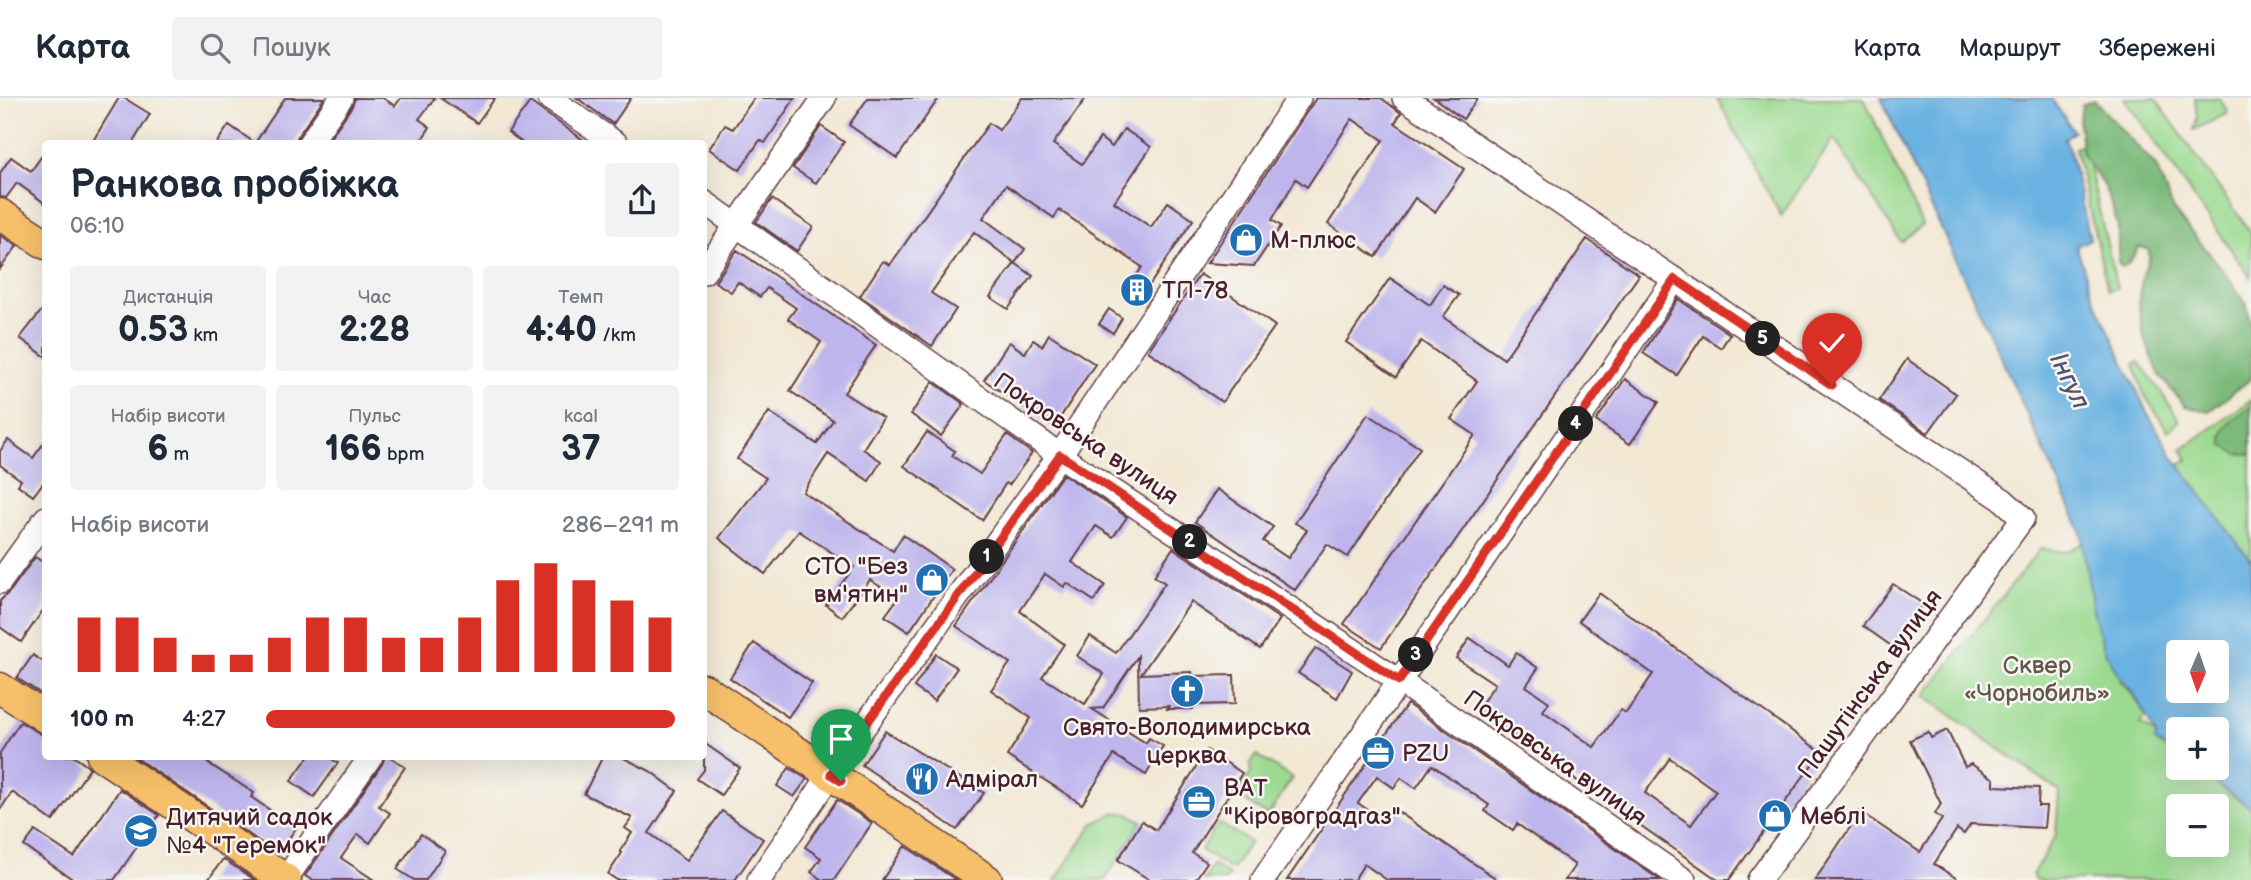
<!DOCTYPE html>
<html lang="uk">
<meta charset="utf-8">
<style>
:root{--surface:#fff;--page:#f2f2f3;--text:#1f2937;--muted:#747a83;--line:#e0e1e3;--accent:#d93025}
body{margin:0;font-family:"Balsamiq Sans",sans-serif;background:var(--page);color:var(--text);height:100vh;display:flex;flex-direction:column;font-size:26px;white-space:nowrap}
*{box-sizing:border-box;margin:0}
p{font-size:23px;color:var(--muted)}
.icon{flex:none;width:38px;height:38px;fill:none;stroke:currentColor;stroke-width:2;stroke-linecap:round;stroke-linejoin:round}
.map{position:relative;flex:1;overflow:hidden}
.details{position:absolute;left:42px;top:42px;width:665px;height:620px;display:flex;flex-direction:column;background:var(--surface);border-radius:7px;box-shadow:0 7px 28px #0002}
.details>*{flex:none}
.needle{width:46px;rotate:182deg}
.tools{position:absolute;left:2166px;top:542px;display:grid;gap:14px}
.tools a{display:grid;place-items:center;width:63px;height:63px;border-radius:7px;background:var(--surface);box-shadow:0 7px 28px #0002;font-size:35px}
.pin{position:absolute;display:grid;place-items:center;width:60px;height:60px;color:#fff;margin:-72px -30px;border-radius:50% 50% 50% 0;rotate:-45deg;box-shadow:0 0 7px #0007}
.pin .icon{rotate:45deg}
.km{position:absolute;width:35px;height:35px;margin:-18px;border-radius:50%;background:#222;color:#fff;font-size:19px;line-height:35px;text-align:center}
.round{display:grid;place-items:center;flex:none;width:74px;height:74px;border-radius:7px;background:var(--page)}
.head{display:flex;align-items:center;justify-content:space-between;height:119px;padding:0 28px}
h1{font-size:38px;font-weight:600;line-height:52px}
.figures{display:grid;grid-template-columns:repeat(3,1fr);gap:10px;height:119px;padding:7px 28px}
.figures div{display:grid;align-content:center;border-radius:7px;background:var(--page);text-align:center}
.figures b{font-size:35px;font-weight:600}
.figures small{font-size:19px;font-weight:400}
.figures p{font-size:19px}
.chart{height:196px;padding:14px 28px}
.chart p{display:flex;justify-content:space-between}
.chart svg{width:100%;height:126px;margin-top:7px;stroke:var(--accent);stroke-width:6}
ul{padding:0 28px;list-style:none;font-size:23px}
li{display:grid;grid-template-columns:112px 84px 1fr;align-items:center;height:52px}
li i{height:18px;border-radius:9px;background:var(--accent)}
header{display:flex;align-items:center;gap:42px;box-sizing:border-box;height:98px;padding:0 35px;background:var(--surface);border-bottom:2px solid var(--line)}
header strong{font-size:33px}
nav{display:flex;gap:38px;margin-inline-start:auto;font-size:24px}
.search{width:490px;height:63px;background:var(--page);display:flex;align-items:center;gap:18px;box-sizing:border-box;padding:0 24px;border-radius:7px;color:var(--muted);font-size:26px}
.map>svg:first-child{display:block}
</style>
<header>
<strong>Карта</strong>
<div class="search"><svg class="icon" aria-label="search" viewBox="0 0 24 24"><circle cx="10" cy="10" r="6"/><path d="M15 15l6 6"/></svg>Пошук</div>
<nav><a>Карта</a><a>Маршрут</a><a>Збережені</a></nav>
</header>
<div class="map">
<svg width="2251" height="782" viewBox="0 0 2251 782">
<rect width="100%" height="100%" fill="#f6f6f2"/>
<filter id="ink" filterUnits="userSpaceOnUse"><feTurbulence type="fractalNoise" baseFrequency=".0143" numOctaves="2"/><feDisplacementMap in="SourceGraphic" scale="14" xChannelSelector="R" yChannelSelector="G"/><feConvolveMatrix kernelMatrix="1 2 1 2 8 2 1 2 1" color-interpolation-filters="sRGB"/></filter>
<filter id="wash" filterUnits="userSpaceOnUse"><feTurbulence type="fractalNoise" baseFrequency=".00686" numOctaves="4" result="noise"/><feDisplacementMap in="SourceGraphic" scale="28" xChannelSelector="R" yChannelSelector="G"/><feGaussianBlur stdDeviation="1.57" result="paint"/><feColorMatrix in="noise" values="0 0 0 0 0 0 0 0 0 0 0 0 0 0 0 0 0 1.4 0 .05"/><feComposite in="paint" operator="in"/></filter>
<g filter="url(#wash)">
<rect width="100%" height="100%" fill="#f2e8d4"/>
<!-- green -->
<g fill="#9bda90" stroke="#727c5e" stroke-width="2" fill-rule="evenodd">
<path d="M1717 0H1864L1922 127 1901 144 1834 40 1781 118Z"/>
<path d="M2124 0H2155L2251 135V180Z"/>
<path d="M2195 0H2220L2228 15 2194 32 2197 19Z"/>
<path d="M2084 46 2117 190 2108 192 2075 50Z"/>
<path d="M2138 263 2153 282 2180 323 2168 333 2144 296 2134 266Z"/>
<path d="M2251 302V481L2171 372 2188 362 2182 351Z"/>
<path d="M2089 442 2103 531 2121 584 2148 614 2140 626 2179 652V670H2205L2251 701V782H2035L2032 777 2056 737 2059 693 1924 598 2040 451 2066 454ZM2179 709H2217V747H2179Z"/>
<path d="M1256 657 1292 680 1268 718 1236 697 1251 675 1250 668Z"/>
<path d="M1115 714 1129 716 1142 723 1105 782H1055L1093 726Z"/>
<path d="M1219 725 1250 744 1232 772 1201 752Z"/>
<path d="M1213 767 1229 777 1226 782H1204Z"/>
</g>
<!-- forest -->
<g fill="#7cba7a" stroke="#636c52" stroke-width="2">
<path d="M2094 2 2156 68 2173 112 2224 173 2246 205 2251 227V281L2209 313 2186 309 2160 278 2144 239 2138 205 2143 176 2150 159 2148 151 2139 149 2129 165 2122 169 2118 164V128L2112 109 2104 88 2083 57 2079 25 2082 7Z"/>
<path d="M2251 309V356H2237L2224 348C2217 328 2237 319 2251 309Z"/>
</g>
<!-- water -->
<path fill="#6bb2e2" stroke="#5a6886" stroke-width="2" fill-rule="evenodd" d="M1881 0H2051L2074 34 2064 41 2069 49 2090 141 2076 148 2093 198 2146 312 2171 356 2251 463V710L2194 670H2217V632H2179V659L2155 643 2156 637 2134 596 2118 577 2105 553 2093 513 2081 433ZM2179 555H2217V593H2179Z"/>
<g id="blocks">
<!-- building -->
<g fill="#beb5ed" fill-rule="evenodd">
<path d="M119 0H124L150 16 132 46H91Z"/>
<path d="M285 0H324L298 38 295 46H216L229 27 255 45Z"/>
<path d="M355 0H383L395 8 401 0H435L419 21 430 29 419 46H326L352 8Z"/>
<path d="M440 0H495L477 25Z"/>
<path d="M577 0H631L613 26Z"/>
<path d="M754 0H795L765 45 760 42 740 72 709 51 725 27 733 31Z"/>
<path d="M868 0H939L897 60 849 27Z"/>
<path d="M1022 0H1086L1053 46 1082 66 1100 40 1112 49 1124 31 1151 49 1114 104 1151 129 1168 104 1193 122 1139 203 1126 195 1142 169 1059 112 1054 120 1006 87 983 120 1025 151 1015 165 974 134 931 195 956 211 932 248 860 198 883 163 890 167 989 25 999 32Z"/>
<path d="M1316 0H1381L1401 15 1395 25 1464 71 1435 114 1415 100 1376 159 1328 126 1383 42 1352 21 1307 89 1296 81 1272 122 1281 128 1254 168 1207 165Z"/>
<path d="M1434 0H1478L1463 21Z"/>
<path d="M530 4 541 12 589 46H524L508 34Z"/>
<path d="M821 28 844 44 816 85 793 70Z"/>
<path d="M46 52V106L17 85 6 100 0 99V75L11 59 31 73Z"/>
<path d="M772 101 813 129 797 153 756 124Z"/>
<path d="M0 137 17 148 0 171Z"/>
<path d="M1587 141 1639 177 1381 550 1344 526 1475 337 1451 321 1477 283 1421 243 1396 279 1346 244 1390 180 1430 207 1443 187 1459 197 1443 219 1504 261Z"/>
<path d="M737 152 876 247 844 295 883 320 863 351 881 363 869 383 828 356 803 394 893 453 903 437 952 471 909 534 885 518 898 500 870 482 842 519 826 507 854 469 799 433 765 476 719 440 766 380 737 361 769 314 817 346 833 322 790 293 821 244 788 221 796 210 767 190 760 199 738 184 731 194 715 184Z"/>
<path d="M1015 165 1033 178 1008 211 990 199Z"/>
<path d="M1200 176 1275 228 1222 304 1148 253Z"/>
<path d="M1678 201 1730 236 1721 250 1703 238 1677 277 1643 255Z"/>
<path d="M46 207V259L20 240Z"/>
<path d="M1109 211 1122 220 1113 235 1099 226Z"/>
<path d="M1049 236 1095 266 1054 329 984 282 1009 244 1025 255 1033 242 1042 248Z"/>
<path d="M1907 261 1956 296 1928 335 1879 302Z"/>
<path d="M1625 281 1659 304 1630 346 1596 323Z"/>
<path d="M933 284 964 306 941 338 911 316Z"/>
<path d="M1368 316 1420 350 1348 459 1327 446 1295 492 1195 424 1217 391 1273 429 1263 443 1288 460 1307 432 1295 425Z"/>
<path d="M927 334 955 353 952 358 980 376 1007 337 1032 355 1009 387 1006 385 982 422 904 368Z"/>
<path d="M8 342 33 360 46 342V381L33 398 18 387 21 382 0 367V353Z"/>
<path d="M1063 376 1127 419 1113 439 1096 428 1072 464 1105 487 1094 503 1067 485 1064 489 1045 476 1020 513 1064 546 1042 579 1085 606 1104 576 1077 558 1090 538 1116 555 1165 485 1154 478 1173 450 1280 521 1260 551 1191 504 1141 576 1192 574V578L1234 577 1235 606 1193 607V611H1167L1169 608 1139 609 1138 558 1103 610 1092 611 1146 645 1149 640 1163 648 1146 677 1114 657 1082 706 1007 658 1031 620 991 592 1010 565 956 528Z"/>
<path d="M35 459 46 466V508L21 544 0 529V503L11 492Z"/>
<path d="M1893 486 1923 506 1893 549 1863 528Z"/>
<path d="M1599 495 1821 654 1729 782H1718L1477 612 1495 586 1456 560 1470 540 1508 567 1516 555 1538 570 1526 588 1549 604 1543 613 1594 649 1621 612 1626 615 1653 576 1579 523ZM1670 660 1716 693 1691 727 1645 695Z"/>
<path d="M754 545 812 585 788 619 730 580Z"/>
<path d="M1316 550 1352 573 1337 600 1298 575Z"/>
<path d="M936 556 957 570 934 603 914 589Z"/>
<path d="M33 557 46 566V599L17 580Z"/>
<path d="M1407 606 1660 782H1565L1575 767 1517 726 1513 732 1485 713 1489 707 1432 667 1416 690 1401 680 1394 690 1377 678 1358 705 1382 722 1391 709 1498 782H1387L1364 766 1354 782H1287Z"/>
<path d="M20 624 46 639V658H73L90 670 53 723 12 694 0 712V655Z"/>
<path d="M1947 632 1965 669 1971 666 1994 681V688L2039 690 2038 708H2046L2044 730 1971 726 1964 736 1957 731 1934 766 1959 782H1815L1851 728 1849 727 1859 713 1920 754 1942 721 1935 716 1941 706 1910 642 1928 634 1931 640Z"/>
<path d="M885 633 984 695 957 732 862 667Z"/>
<path d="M704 645 740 670 721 697 697 681 704 672Z"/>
<path d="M1207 652 1242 675 1192 755 1207 764 1195 782H1150L1118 762 1142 723 1156 732Z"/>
<path d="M133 658H197L254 695 251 699 296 730 278 756Z"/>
<path d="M309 658H327L338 665 314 699 291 683Z"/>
<path d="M385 658H389L405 669 379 708 390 715 370 745 358 736 341 760 374 782H312L305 778 382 666Z"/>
<path d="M603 658H620L650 673 677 693 649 735 687 762 722 713 763 741 735 782H617L608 776 622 755 620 753 632 735 625 730 632 720 584 696Z"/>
<path d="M789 670 807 681 794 699 777 688Z"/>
<path d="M120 691 159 717 114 782H74L24 748 35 733 74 759Z"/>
<path d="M837 702 872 725 834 782H822L811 774 821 760 805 749Z"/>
<path d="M421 736 445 753 426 782H414L397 771Z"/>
<path d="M905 748 956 782H882Z"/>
<path d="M223 761 255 782H208Z"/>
</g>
</g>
</g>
<g filter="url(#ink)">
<use href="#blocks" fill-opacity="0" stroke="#633d44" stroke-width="2"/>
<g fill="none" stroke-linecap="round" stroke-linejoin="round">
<!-- minor casing -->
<g stroke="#633d44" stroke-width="26">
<g id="minor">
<path d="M549 0 617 46"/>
<path d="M1404 0 2003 402 2023 420 1759 782"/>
<path d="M309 46 341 0"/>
<path d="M704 104 1068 363 1399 583 1684 782"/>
<path d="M704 174 824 0"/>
<path d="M0 484 46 420"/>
<path d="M285 782 371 658"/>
<path d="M759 782 838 665 1064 351 1299 0"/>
<path d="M1263 782 1675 181"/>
</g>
</g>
<!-- major casing -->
<g stroke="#633d44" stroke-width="33">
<g id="major">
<path d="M0 116 46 146"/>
<path d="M0 590 46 620"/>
<path d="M704 591 987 782"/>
<path d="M102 658 286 782"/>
</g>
</g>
<!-- minor -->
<use href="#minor" stroke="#fff" stroke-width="23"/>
<!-- major -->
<use href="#major" stroke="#f6c06b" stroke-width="30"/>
</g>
</g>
<g fill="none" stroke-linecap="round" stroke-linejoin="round" filter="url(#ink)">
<!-- route casing -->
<g stroke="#fff" stroke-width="14">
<path id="route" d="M841 683 831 676 838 665 1060 357 1399 583 1675 181 1832 287"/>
</g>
<!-- route -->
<use href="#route" stroke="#d93025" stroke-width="9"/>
</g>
<!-- icons -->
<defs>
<g id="shop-disc" transform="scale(1.75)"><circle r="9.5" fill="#1f6fb2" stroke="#f6f6f2"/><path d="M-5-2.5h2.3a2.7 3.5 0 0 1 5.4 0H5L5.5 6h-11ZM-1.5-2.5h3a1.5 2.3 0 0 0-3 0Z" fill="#fff"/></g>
<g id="building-disc" transform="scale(1.75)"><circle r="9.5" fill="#1f6fb2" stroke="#f6f6f2"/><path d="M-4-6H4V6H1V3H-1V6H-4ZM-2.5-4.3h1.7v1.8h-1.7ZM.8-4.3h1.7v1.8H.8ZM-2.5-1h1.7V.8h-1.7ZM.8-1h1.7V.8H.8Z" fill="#fff"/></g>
<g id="church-disc" transform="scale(1.75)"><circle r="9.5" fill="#1f6fb2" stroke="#f6f6f2"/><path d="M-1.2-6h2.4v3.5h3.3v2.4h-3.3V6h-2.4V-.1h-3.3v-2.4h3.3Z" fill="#fff"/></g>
<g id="office-disc" transform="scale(1.75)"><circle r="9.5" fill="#1f6fb2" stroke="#f6f6f2"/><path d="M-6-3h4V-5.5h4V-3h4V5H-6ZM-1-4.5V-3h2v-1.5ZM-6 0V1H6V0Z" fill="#fff"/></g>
<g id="restaurant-disc" transform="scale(1.75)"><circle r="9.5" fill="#1f6fb2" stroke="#f6f6f2"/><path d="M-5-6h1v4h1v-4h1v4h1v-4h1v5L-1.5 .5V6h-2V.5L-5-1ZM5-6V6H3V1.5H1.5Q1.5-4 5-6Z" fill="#fff"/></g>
<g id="school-disc" transform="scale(1.75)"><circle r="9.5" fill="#1f6fb2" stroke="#f6f6f2"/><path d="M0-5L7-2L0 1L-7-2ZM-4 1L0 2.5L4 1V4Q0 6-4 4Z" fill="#fff"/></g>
</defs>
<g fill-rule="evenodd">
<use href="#shop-disc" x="1246" y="142"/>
<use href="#building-disc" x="1137" y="192"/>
<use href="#shop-disc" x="932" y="482"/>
<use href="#church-disc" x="1187" y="593"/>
<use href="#office-disc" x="1378" y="655"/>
<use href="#restaurant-disc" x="922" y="681"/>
<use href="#office-disc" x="1199" y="704"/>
<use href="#shop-disc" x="1775" y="718"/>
<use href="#school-disc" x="141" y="733"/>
</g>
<g text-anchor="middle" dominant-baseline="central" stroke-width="5" stroke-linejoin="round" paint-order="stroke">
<!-- poi labels -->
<g font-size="24" fill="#4a1f2b" stroke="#f6f6f2" text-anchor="start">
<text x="1270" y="142">М-плюс</text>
<text x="1162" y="192">ТП-78</text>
<text x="908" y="468" text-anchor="end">СТО "Без<tspan x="908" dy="28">вм'ятин"</tspan></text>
<text x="1187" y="629" text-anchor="middle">Свято-Володимирська<tspan x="1187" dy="28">церква</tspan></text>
<text x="1402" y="655">PZU</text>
<text x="946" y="681">Адмірал</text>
<text x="1224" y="690">ВАТ<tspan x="1224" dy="28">"Кіровоградгаз"</tspan></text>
<text x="1800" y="718">Меблі</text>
<text x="166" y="719">Дитячий садок<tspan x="166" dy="28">№4 "Теремок"</tspan></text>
</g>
<!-- street labels -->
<g font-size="24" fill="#4a1f2b" stroke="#f6f6f2">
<text transform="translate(1086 341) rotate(34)">Покровська вулиця</text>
<text transform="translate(1870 586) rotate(-54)">Пашутінська вулиця</text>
<text transform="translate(1555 660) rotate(35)">Покровська вулиця</text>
</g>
<!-- park labels -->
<g font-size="24" fill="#625749" stroke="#f6f6f2">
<text x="2037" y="567">Сквер<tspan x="2037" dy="28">«Чорнобиль»</tspan></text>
</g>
<!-- water labels -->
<g font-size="26" font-style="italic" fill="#56526b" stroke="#f6f6f2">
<text transform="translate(2069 283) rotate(64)">Інгул</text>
</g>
</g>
</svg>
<div class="tools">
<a><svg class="needle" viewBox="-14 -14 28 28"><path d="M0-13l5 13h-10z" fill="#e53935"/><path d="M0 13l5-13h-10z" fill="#747a83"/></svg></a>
<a>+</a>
<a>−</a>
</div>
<div class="pin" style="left:841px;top:683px;background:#1e9e55"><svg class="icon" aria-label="arrive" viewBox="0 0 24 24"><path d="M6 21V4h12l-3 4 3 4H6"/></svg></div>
<div class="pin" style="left:1832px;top:287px;background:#d93025"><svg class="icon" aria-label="check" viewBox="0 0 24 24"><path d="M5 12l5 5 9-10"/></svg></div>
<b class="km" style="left:987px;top:459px">1</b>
<b class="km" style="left:1190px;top:444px">2</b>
<b class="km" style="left:1416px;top:557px">3</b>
<b class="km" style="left:1576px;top:326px">4</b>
<b class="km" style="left:1763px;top:241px">5</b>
<section class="details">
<div class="head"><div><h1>Ранкова пробіжка</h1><p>06:10</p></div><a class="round"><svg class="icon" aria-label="share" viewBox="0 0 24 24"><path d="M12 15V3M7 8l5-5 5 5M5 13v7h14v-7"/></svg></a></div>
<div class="figures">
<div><p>Дистанція</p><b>0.53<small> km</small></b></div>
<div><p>Час</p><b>2:28</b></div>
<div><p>Темп</p><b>4:40<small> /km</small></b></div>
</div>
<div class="figures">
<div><p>Набір висоти</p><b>6<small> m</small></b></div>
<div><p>Пульс</p><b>166<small> bpm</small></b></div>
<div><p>kcal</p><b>37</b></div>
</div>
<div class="chart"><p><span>Набір висоти</span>286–291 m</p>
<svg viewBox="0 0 160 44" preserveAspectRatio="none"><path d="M5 44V25M15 44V25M25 44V32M35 44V38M45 44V38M55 44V32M65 44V25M75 44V25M85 44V32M95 44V32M105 44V25M115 44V12M125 44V6M135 44V12M145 44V19M155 44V25"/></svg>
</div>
<ul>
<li><b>100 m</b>4:27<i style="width:99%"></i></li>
</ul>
</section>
</div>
